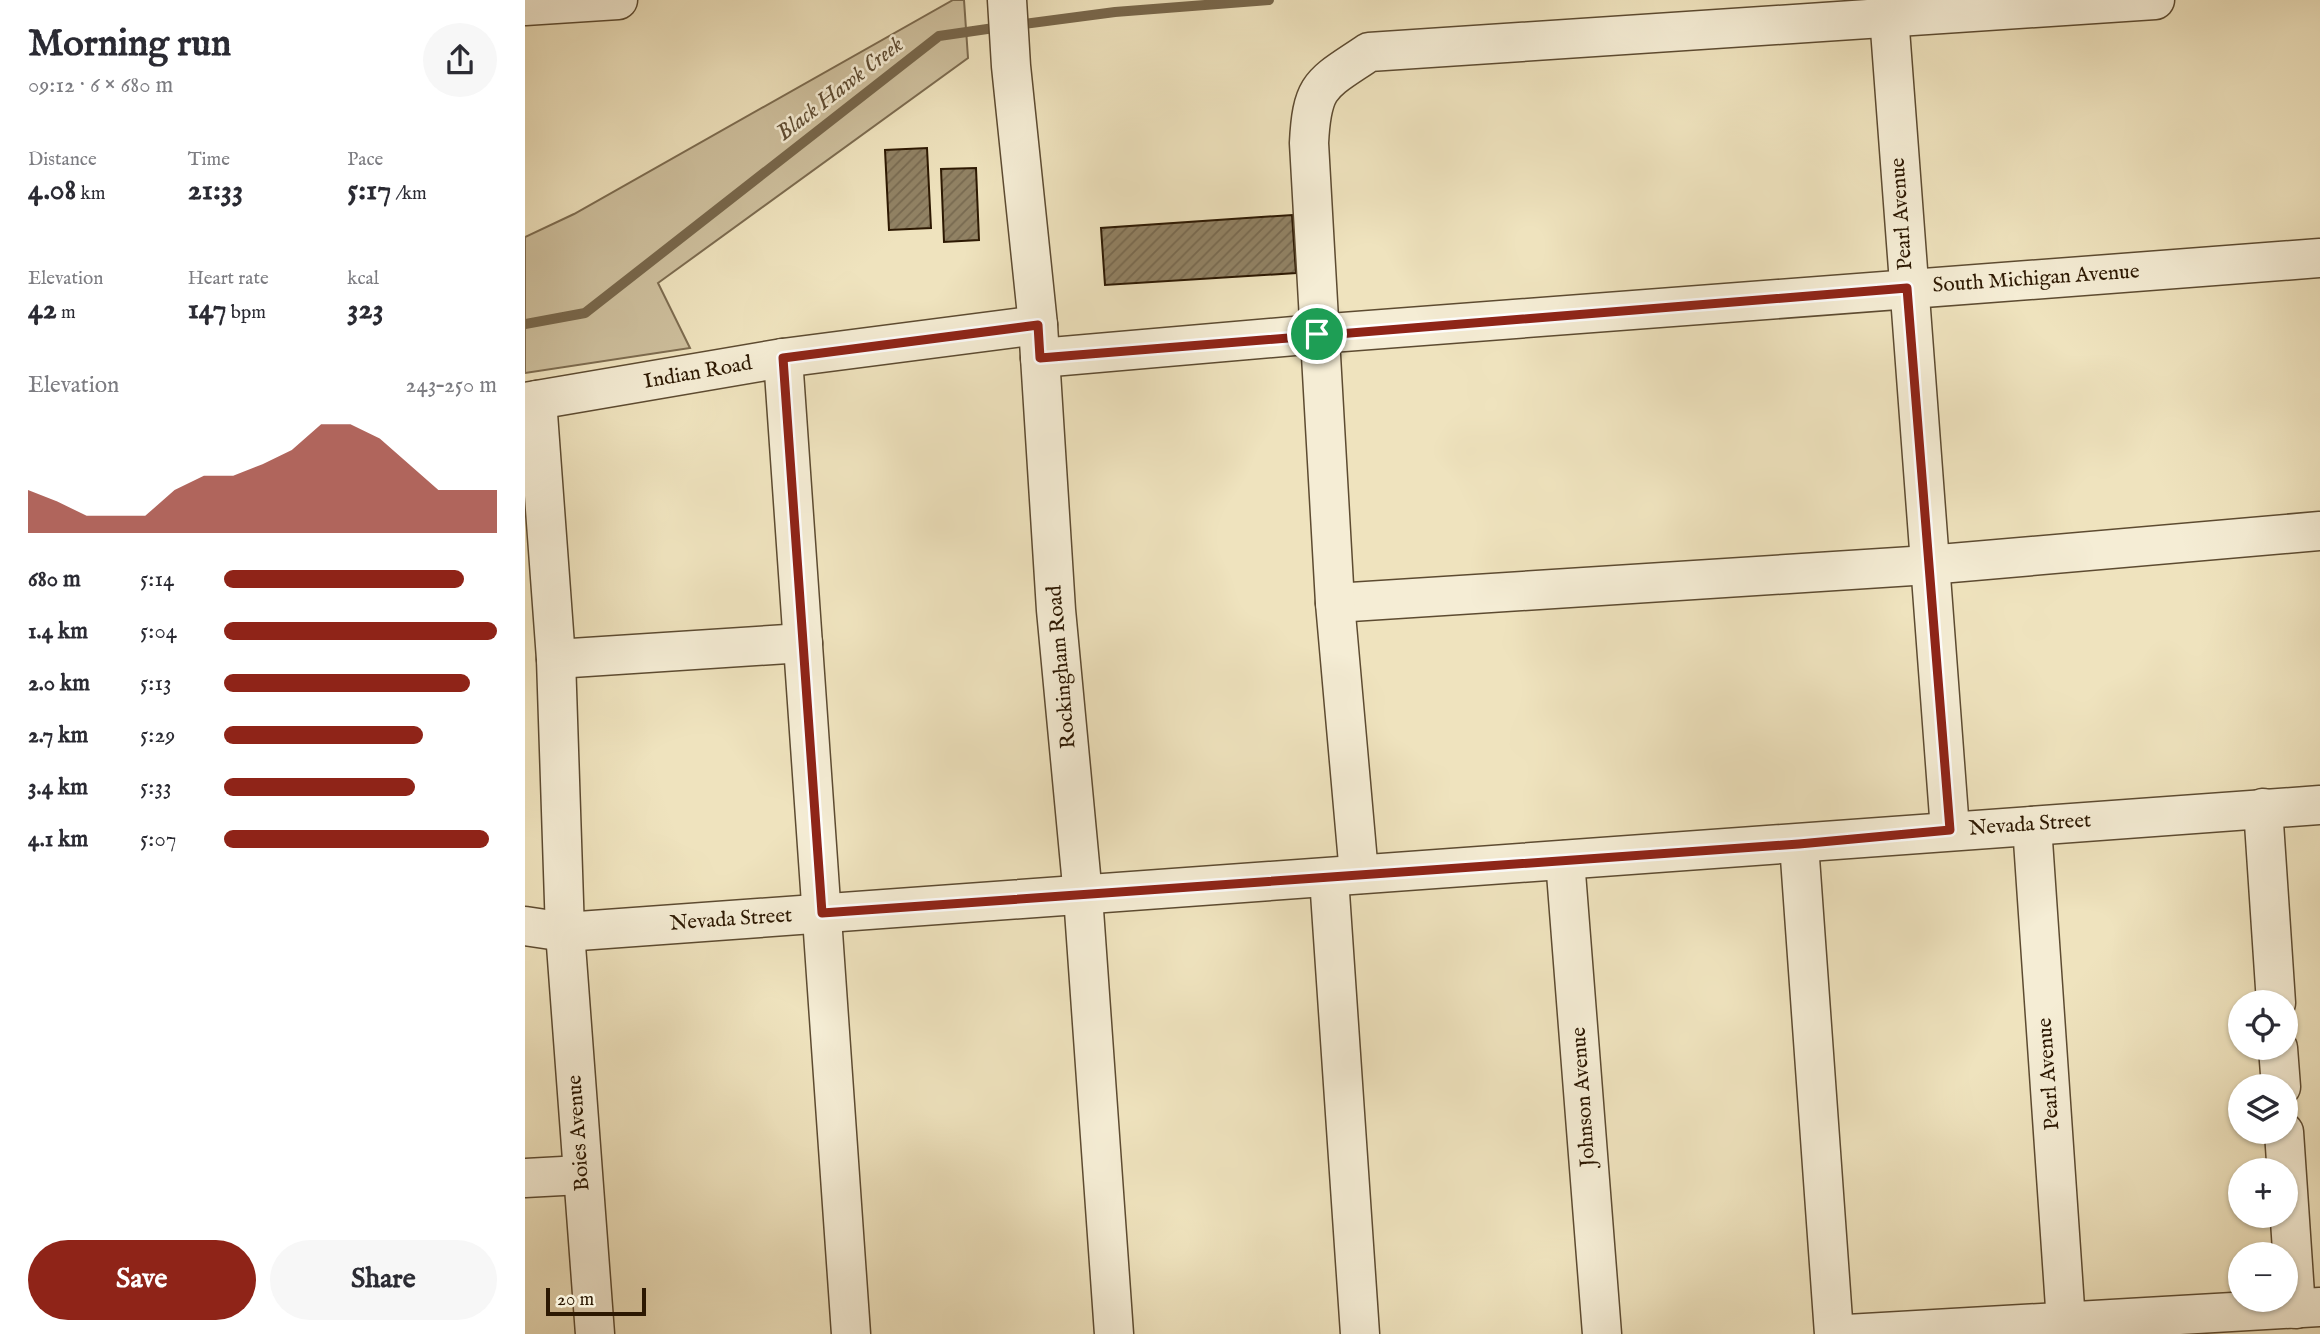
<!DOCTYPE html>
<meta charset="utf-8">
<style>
:root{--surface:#fff;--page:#f7f7f7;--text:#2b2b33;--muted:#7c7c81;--accent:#8f2418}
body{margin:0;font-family:"IM FELL English",serif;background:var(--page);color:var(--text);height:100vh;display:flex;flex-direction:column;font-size:26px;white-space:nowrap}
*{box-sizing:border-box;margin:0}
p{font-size:23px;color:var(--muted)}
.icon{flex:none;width:38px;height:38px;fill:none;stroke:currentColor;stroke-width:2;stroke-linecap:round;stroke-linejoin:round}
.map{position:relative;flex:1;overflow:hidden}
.details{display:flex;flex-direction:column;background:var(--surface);width:525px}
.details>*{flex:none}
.tools{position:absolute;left:1703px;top:990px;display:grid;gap:14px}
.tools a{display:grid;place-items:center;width:70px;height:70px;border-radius:50%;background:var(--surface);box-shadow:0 2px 5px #0004;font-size:35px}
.scale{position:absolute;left:21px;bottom:18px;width:100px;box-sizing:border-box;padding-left:7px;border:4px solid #2c1802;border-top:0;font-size:19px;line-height:24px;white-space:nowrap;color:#2c1802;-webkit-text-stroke:5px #f5edd5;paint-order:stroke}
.pin{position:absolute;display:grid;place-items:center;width:60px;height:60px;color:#fff;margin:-30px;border:4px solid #fff;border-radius:50%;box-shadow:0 2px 7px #0007}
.round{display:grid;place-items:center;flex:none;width:74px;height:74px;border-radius:37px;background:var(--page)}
.summary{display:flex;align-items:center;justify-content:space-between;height:119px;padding:0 28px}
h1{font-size:38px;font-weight:700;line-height:52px}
.figures{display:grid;grid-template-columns:repeat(3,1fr);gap:10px;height:119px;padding:7px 28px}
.figures div{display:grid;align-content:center}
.figures b{font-size:30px;font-weight:700}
.figures small{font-size:19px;font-weight:400}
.figures p{font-size:19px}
.chart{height:196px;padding:14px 28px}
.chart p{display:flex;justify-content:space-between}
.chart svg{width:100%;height:126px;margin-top:7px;fill:var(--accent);opacity:.7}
.primary-button{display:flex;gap:14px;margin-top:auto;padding:14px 28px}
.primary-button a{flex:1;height:80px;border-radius:42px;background:var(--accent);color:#fff;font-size:28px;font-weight:700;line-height:80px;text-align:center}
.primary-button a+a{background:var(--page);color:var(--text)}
ul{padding:0 28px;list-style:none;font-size:23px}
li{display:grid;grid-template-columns:112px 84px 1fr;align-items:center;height:52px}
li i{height:18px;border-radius:9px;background:var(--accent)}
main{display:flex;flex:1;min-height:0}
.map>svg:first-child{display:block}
</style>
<main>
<section class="details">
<div class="summary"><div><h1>Morning run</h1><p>09:12 · 6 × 680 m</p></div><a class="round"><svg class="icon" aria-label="share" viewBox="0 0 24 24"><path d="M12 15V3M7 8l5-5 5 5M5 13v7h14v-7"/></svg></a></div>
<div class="figures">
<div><p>Distance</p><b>4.08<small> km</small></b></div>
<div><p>Time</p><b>21:33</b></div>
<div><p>Pace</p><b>5:17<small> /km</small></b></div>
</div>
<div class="figures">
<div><p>Elevation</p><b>42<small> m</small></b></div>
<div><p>Heart rate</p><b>147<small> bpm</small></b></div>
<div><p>kcal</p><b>323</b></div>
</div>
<div class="chart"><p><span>Elevation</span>243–250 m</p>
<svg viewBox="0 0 160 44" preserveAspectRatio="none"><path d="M0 44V29L10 33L20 38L30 38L40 38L50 29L60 24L70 24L80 20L90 15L100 6L110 6L120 11L130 20L140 29L150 29L160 29V44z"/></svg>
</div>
<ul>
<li><b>680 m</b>5:14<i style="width:88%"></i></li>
<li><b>1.4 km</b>5:04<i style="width:100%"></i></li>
<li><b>2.0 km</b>5:13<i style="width:90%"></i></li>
<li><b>2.7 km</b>5:29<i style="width:73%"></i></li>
<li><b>3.4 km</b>5:33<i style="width:70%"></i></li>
<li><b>4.1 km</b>5:07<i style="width:97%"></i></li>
</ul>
<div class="primary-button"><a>Save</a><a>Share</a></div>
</section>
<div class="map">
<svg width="1795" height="1334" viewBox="0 0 1795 1334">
<defs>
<pattern id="building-hatch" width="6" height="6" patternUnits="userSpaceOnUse" patternTransform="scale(1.75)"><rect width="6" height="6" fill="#918264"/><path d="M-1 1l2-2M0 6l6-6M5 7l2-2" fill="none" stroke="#776950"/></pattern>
</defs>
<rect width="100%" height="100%" fill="#efe3be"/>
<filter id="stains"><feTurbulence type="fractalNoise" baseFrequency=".00286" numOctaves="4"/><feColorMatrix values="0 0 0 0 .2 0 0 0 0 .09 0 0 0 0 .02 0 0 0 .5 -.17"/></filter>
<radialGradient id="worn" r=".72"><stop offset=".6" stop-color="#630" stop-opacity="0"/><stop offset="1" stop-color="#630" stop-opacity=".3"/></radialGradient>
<!-- park -->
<path fill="#cec09e" stroke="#7d6c50" stroke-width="2" d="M428 0H439L443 58 133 283 165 348 0 373V237L49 214Z"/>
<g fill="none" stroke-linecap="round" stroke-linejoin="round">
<!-- stream -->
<g stroke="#79684c" stroke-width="10">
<path d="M491 25 590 12 744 0"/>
<path d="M0 324 60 313 414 36 476 27"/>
</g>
</g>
<!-- building -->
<g fill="url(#building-hatch)" stroke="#2c1802" stroke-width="2">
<path d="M402 148 406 228 364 230 360 150Z"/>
<path d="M451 168 454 240 419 242 416 169Z"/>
<path d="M767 215 771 273 580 285 576 228Z"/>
</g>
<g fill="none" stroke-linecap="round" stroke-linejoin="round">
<!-- minor casing -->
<g stroke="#5d4b31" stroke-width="41">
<g id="minor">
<path d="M482 0 486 66 513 325 531 610 558 896 589 1334"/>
<path d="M0 6 93 0"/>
<path d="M1364 16 1425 830"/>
<path d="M258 358 326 1334"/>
<path d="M515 358 792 334 1795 258"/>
<path d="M12 400 31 659 40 932 70 1334"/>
<path d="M0 402 258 358 513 325"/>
<path d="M810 603 1403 565 1795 531"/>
<path d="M31 659 278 643"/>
<path d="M1738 808 1751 1003"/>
<path d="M1507 826 1541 1322"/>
<path d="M1274 844 1309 1334"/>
<path d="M1040 860 1077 1334"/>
<path d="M834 874 810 603 784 143C787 83 797 84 844 52L1630 0"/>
<path d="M804 878 835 1334"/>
<path d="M0 926 40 932 1795 805"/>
<path d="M1753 1048 1756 1087"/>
<path d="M1759 1132 1771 1309"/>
<path d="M0 1178 56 1175"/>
<path d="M1322 1334 1795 1307"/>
</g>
</g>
<!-- minor -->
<use href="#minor" stroke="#f5edd5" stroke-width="38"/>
</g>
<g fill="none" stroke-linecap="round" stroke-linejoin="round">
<!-- route casing -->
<g stroke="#fff" stroke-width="14">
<path id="route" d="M1382 288 1425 830 1274 844 297 913 258 358 513 325 515 358Z"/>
</g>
<!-- route -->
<use href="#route" stroke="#8f2418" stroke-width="9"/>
</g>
<g text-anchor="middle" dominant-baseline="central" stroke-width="5" stroke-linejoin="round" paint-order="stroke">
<!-- street labels -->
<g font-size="21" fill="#2c1802" stroke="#f5edd5">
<text transform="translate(1377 214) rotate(-94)">Pearl Avenue</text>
<text transform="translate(1511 279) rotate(-4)">South Michigan Avenue</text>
<text transform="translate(173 373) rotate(-10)">Indian Road</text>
<text transform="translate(537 667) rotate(-95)">Rockingham Road</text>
<text transform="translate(1505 825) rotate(-4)">Nevada Street</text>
<text transform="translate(206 920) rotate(-4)">Nevada Street</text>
<text transform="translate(1524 1074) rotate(-94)">Pearl Avenue</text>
<text transform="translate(1059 1097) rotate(-94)">Johnson Avenue</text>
<text transform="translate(54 1133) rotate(-94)">Boies Avenue</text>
</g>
<!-- water labels -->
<g font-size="23" font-style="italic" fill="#604e34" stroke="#f5edd5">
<text transform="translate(315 89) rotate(-38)">Black Hawk Creek</text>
</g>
</g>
<rect width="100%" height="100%" filter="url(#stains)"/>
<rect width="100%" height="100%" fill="url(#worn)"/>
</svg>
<div class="tools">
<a><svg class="icon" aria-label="locate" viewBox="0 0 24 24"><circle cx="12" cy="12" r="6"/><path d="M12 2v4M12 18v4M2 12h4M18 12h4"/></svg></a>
<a><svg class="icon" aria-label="layers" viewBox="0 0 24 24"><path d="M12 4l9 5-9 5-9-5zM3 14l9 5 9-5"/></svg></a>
<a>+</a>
<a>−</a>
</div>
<div class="scale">20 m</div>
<div class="pin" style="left:792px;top:334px;background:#1e9e55"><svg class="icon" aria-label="arrive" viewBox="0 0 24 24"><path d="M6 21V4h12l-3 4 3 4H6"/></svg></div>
</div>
</main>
